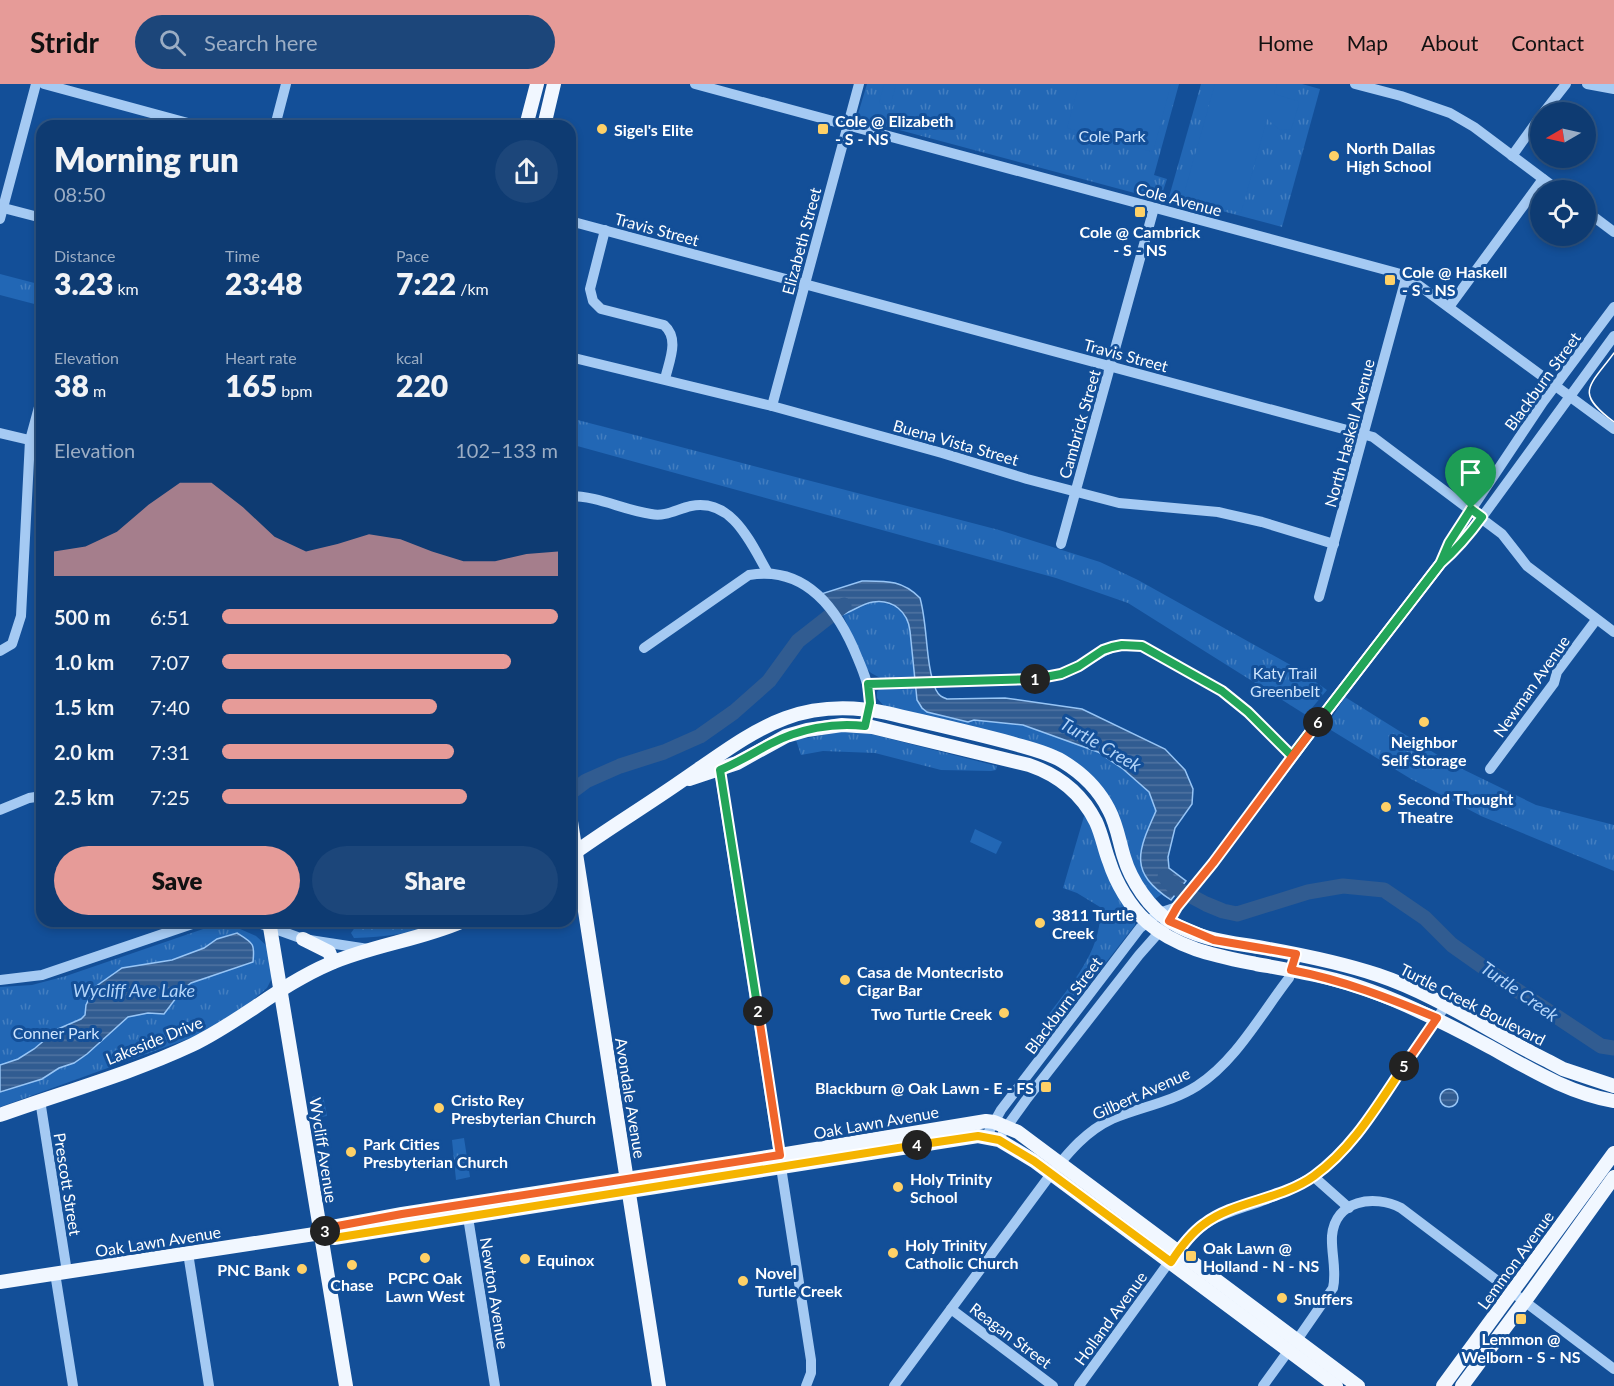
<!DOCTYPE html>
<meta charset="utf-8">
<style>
:root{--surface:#0e3b72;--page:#1c467a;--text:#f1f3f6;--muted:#9badc4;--line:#2e5584;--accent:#e69b98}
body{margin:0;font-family:Lato,sans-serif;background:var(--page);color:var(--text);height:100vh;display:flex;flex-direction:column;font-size:22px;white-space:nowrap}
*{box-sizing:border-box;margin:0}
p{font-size:20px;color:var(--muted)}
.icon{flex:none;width:33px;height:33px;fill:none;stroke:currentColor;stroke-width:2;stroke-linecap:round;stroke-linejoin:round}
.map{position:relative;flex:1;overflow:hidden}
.details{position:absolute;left:36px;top:36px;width:540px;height:807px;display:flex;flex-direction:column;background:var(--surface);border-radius:18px;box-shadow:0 3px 9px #0003,0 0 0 2px var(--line)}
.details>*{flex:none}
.needle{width:39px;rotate:261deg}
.tools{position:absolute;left:1530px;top:18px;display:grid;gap:12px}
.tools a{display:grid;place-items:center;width:66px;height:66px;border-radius:50%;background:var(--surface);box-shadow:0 3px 9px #0003,0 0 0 2px var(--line);font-size:30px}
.pin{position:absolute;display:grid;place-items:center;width:51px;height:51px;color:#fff;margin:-62px -26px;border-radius:50% 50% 50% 0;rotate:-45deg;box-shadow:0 0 6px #0007}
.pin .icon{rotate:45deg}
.km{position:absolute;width:30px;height:30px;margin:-15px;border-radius:50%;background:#222;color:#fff;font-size:16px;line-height:30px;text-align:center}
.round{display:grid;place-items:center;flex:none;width:63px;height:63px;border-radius:32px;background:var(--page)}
.headline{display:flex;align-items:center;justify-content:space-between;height:102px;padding:0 18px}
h1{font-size:33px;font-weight:800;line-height:45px}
.stats{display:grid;grid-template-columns:repeat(3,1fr);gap:9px;height:102px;padding:6px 18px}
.stats div{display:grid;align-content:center}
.stats b{font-size:30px;font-weight:800}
.stats small{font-size:16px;font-weight:400}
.stats p{font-size:16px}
.chart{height:168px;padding:12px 18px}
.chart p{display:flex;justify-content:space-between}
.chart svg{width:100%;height:108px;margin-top:6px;fill:var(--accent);opacity:.7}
.primary-button{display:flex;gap:12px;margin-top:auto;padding:12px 18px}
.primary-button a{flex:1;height:69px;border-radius:36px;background:var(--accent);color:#111;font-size:24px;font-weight:800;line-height:69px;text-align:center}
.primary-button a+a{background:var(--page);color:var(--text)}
ul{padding:0 18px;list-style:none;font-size:20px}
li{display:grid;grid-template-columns:96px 72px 1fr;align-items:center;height:45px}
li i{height:15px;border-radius:8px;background:var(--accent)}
header{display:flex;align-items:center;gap:36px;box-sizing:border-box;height:84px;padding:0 30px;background:var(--accent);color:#111}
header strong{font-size:28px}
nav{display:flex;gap:33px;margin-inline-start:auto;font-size:21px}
.search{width:420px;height:54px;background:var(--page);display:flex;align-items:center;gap:15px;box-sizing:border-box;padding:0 21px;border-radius:33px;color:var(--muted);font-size:22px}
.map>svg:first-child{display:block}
</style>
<header>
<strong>Stridr</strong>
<div class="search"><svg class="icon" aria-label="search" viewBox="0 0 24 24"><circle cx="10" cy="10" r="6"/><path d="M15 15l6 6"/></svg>Search here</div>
<nav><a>Home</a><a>Map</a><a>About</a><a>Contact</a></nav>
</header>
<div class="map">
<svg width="1614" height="1302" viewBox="0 0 1614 1302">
<defs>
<pattern id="grass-tufts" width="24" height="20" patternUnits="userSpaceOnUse" patternTransform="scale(1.5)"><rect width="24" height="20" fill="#2267b5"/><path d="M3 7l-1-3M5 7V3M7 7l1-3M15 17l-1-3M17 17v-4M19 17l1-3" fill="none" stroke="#437ec0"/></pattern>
<pattern id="forest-crowns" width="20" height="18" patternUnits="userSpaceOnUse" patternTransform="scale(1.5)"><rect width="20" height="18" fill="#2267b5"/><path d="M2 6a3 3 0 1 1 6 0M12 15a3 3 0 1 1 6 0" fill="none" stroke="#437ec0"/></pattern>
<pattern id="water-rules" width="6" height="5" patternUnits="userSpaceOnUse" patternTransform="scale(1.5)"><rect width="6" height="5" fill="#315c91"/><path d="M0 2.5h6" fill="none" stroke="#5074a2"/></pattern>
</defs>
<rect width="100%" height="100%" fill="#134f98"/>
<!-- grass -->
<g fill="url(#grass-tufts)">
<path d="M867 0H1179L1154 91 1167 95 1161 113 1157 115 862 36 858 30Z"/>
<path d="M1201 0H1302L1320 5 1282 143 1169 113Z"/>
<path d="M0 190 42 201V222L0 211Z"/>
<path d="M570 334 999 446 1100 478 1138 496 1296 584 1327 606 1306 631 1128 519 1056 494 570 360Z"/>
<path d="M873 518C920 519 911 560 915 595L884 596 871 589 867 585 843 531Z"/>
<path d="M914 602 917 616 968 638 974 636 1023 641 1098 668 1123 685 1149 708 1156 727 1141 765 1156 806 1162 810 1155 815 1138 793 1131 778 1119 731 1108 712 1092 693 918 631 883 621 877 614V608L880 604Z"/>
<path d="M1345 613 1452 680 1536 721 1614 741V787L1481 732 1411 695 1326 643Z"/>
<path d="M841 648 871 650 997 682 996 686 991 687 941 686 875 669 823 667 801 671 796 656Z"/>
<path d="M1085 729 1096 754 1111 800 1135 836V841L1063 934 1057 936 1049 930C1073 898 1103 865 1100 823L1077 809 1063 804Z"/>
<path d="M231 841 256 852 269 864 273 888 271 896 267 904 248 920 199 951 0 1023V903L32 901 66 892 209 843Z"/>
<path d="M323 1011 327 1032 315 1034 312 1013Z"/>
<path d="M464 1054 470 1093 456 1096 452 1056Z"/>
<path d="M320 1067 328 1119H325L317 1068Z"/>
</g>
<!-- forest -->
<path fill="url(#forest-crowns)" d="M374 837H442C414 850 385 853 354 854L351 849 356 842Z"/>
<!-- garden -->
<g fill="#2267b5">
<path d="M884 0 896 1 890 22 879 19Z"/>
<path d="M1079 0H1171L1153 68 1067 44Z"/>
<path d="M1215 0H1277L1274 10 1298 17 1299 20 1291 46 1279 45 1267 35 1241 129 1183 113Z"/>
<path d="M975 745 1002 758 996 770 970 758Z"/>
</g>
<!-- water -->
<g fill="url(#water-rules)" stroke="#97c5f6" stroke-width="1.5">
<path d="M862 497C887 497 902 496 920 514 928 542 925 580 936 606 939 612 942 613 947 615L1005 614 1082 625 1165 665 1185 686 1193 705 1192 720 1175 744 1168 773 1169 784 1186 797 1171 816C1129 788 1137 769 1156 727L1149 708 1123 685 1098 668 1023 641 974 636 968 638 927 628 922 624 917 616 910 547C908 528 893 515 873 518 861 520 852 528 841 531L821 510Z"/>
<path d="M237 849C253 859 255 859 253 878L191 899 182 906 164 930 148 929 128 933 87 970 74 979 59 984 42 995 0 1008V981L18 975 34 965 58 945 81 935 85 931 86 921 95 903 122 884 172 876 204 864 217 855Z"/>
<circle cx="1449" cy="1014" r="9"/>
</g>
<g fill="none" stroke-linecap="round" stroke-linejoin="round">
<!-- river -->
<g stroke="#315c91" stroke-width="15">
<path d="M570 709 586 697 620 682 664 668 700 652 734 628 769 597 798 557 844 521"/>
<path d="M1165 793 1174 803 1206 820 1223 827 1237 830 1308 808 1343 802 1384 806 1425 834 1452 861 1503 897 1601 962 1614 964"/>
</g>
<!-- minor -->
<g stroke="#a5caf3" stroke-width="10">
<path d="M44 0 199 42"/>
<path d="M695 0 1397 189 1417 200 1614 345"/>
<path d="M1355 0 1401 12 1450 29 1474 43 1558 106"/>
<path d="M1587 0 1614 5"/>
<path d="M1544 28 1566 0"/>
<path d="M275 42 286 0"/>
<path d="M1512 72 1540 33"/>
<path d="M0 123 42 134"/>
<path d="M1586 127 1614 148"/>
<path d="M0 135 36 0"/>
<path d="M570 137 1373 353 1502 450 1527 482 1614 548"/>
<path d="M605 146 590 205 593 217 601 225 664 241C680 255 669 277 665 295"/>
<path d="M1449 223 1543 95"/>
<path d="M570 273 772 322 942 369 1027 395 1119 419 1218 428 1262 438 1334 460"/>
<path d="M772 322 859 0"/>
<path d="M0 349 42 359"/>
<path d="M570 412C598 412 623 426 651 430 666 433 677 425 691 422 733 414 751 460 768 489"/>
<path d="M1061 460 1154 124"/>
<path d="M1441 477 1449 459 1543 318 1614 223"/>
<path d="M1319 513 1406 194"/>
<path d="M644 564 749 491C807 481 839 527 858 575 864 589 870 604 870 619 869 627 867 635 865 642"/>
<path d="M0 567 12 560 21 532 30 356 42 312"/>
<path d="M868 600 1035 595C1051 593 1067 589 1080 581 1104 568 1113 557 1142 562L1222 607 1248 628 1292 672"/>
<path d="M718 678 811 1276V1289L806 1302"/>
<path d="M1490 685 1554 599 1557 588 1596 536"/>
<path d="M0 726 29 714 42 712"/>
<path d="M253 837 303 855 368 865"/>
<path d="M0 896 42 891 201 837"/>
<path d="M40 1016 67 1188"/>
<path d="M1003 1048 1026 1016 1139 871 1169 837 1177 823 1213 779 1380 558 1440 480 1477 440 1614 252"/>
<path d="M986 1053 1001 1026 1140 844 1159 829 1177 823"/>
<path d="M1313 1092 1349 1124"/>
<path d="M467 1127 495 1302"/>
<path d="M188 1169 209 1302"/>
<path d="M55 1189 73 1302"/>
<path d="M951 1225 1053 1302"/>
<path d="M1297 1256 1333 1204C1337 1187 1331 1169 1332 1152 1335 1116 1374 1110 1401 1124L1614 1285"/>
<path d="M894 1302 1051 1090C1069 1068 1086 1047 1112 1035 1140 1023 1170 1019 1197 1002 1236 977 1261 930 1289 894L1291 887"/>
<path d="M1079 1302 1180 1163C1208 1130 1230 1129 1267 1115 1282 1109 1296 1102 1309 1095 1329 1084 1346 1064 1360 1047L1446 921"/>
<path d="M1263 1302 1289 1266"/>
</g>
<!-- major -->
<g stroke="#f1f7ff" stroke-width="14">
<path d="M526 42 537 0"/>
<path d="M544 42 554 0"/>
<path d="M689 695 737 679 786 652 807 646 842 641 872 643 1029 681C1058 691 1082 710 1096 738 1102 751 1104 764 1109 777 1116 799 1130 823 1147 838 1178 865 1217 872 1256 880 1295 887 1334 893 1371 907 1412 922 1451 942 1490 963 1530 985 1568 1009 1614 1017"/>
<path d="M570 731 659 1302"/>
<path d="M570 772C606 746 644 723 680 698 752 649 794 610 887 629 929 639 970 648 1011 659 1028 664 1047 668 1062 677 1082 689 1099 706 1109 726 1117 741 1119 757 1124 773 1131 797 1150 825 1171 838 1198 855 1228 858 1258 863 1298 870 1339 878 1378 891 1438 911 1491 949 1548 977L1563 985 1614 1002"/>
<path d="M269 837 346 1302"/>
<path d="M303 855 329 868 333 878"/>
<path d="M0 1031C64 1008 130 990 192 961 240 938 280 901 329 880 372 861 420 856 463 837"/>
<path d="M321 1149 334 1154 978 1052 999 1056 1034 1077 1336 1302"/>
<path d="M0 1198 321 1149 332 1143 402 1130 780 1071 986 1037 994 1038 1018 1048 1358 1302"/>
<path d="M1443 1302 1614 1069"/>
<path d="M1462 1302 1530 1210 1614 1093"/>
</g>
<!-- tram -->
<path stroke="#fff" stroke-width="1.5" d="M1614 269C1589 303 1574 308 1614 338"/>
</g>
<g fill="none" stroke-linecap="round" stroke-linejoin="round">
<!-- split-1 casing -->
<g stroke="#fff" stroke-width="12">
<path id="split-1" d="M1035 595 1061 590 1079 582 1103 566 1112 563 1122 561 1142 562 1222 607 1248 628 1292 672 1440 480 1449 459 1471 425"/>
</g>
<!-- split-2 casing -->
<g stroke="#fff" stroke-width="12">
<path id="split-2" d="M758 927 720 686C737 679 753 669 770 660 799 645 833 638 865 642L870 619 868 600 1035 595"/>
</g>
<!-- split-3 casing -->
<g stroke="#fff" stroke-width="12">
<path id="split-3" d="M325 1147 332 1143 402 1130 780 1071 758 927"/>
</g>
<!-- split-4 casing -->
<g stroke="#fff" stroke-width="12">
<path id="split-4" d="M325 1147 321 1149 334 1154 917 1061"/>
</g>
<!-- split-5 casing -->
<g stroke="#fff" stroke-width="12">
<path id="split-5" d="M917 1061 978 1052 999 1056 1034 1077 1171 1178C1180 1164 1190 1150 1204 1140 1234 1117 1281 1116 1314 1092 1353 1064 1377 1022 1404 982"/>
</g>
<!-- split-6 casing -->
<g stroke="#fff" stroke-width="12">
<path id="split-6" d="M1318 638 1213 779 1177 823 1169 837 1214 856 1296 870 1291 886C1343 896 1389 914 1437 934L1404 982"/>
</g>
<!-- split-7 casing -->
<g stroke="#fff" stroke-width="12">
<path id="split-7" d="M1318 638 1440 480C1456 466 1469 451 1482 433L1471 425"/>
</g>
<!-- split-1 -->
<use href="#split-1" stroke="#22a559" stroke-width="8"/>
<!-- split-2 -->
<use href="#split-2" stroke="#22a559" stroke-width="8"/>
<!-- split-3 -->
<use href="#split-3" stroke="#f0652b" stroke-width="8"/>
<!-- split-4 -->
<use href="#split-4" stroke="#f5b400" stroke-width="8"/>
<!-- split-5 -->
<use href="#split-5" stroke="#f5b400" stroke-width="8"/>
<!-- split-6 -->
<use href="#split-6" stroke="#f0652b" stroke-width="8"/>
<!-- split-7 -->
<use href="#split-7" stroke="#22a559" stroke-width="8"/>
</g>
<!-- markers -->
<g fill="#ffd167" stroke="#134f98" stroke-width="2">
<circle cx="602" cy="45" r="6"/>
<rect x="817" y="39" width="12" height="12" rx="3"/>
<circle cx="1334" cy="72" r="6"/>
<rect x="1134" y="122" width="12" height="12" rx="3"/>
<rect x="1384" y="190" width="12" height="12" rx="3"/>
<circle cx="1424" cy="638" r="6"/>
<circle cx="1386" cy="723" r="6"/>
<circle cx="1040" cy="839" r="6"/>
<circle cx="845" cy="896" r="6"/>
<circle cx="1004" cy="929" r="6"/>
<rect x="1040" y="997" width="12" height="12" rx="3"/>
<circle cx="439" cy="1024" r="6"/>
<circle cx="351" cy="1068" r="6"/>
<circle cx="898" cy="1103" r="6"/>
<circle cx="893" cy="1169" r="6"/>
<rect x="1185" y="1166" width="12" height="12" rx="3"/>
<circle cx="425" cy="1174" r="6"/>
<circle cx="525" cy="1175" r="6"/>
<circle cx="352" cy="1181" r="6"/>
<circle cx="302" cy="1185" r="6"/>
<circle cx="743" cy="1197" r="6"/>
<circle cx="1282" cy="1214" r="6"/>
<rect x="1515" y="1229" width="12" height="12" rx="3"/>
</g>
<g text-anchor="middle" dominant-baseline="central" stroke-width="6" stroke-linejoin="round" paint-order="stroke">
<!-- poi labels -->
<g font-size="16" font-weight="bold" fill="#fff" stroke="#134f98" text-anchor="start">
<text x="835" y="36">Cole @ Elizabeth<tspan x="835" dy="18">- S - NS</tspan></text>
<text x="614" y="45">Sigel's Elite</text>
<text x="1346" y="63">North Dallas<tspan x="1346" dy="18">High School</tspan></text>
<text x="1140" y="147" text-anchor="middle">Cole @ Cambrick<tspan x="1140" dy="18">- S - NS</tspan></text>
<text x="1402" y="187">Cole @ Haskell<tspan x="1402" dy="18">- S - NS</tspan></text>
<text x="1424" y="657" text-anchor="middle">Neighbor<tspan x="1424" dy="18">Self Storage</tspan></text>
<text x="1398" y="714">Second Thought<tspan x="1398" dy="18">Theatre</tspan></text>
<text x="1052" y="830">3811 Turtle<tspan x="1052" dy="18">Creek</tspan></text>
<text x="857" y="887">Casa de Montecristo<tspan x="857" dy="18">Cigar Bar</tspan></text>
<text x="992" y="929" text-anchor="end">Two Turtle Creek</text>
<text x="1034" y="1003" text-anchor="end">Blackburn @ Oak Lawn - E - FS</text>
<text x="451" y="1015">Cristo Rey<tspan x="451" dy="18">Presbyterian Church</tspan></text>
<text x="363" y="1059">Park Cities<tspan x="363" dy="18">Presbyterian Church</tspan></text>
<text x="910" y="1094">Holy Trinity<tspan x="910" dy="18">School</tspan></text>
<text x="905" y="1160">Holy Trinity<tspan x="905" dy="18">Catholic Church</tspan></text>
<text x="1203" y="1163">Oak Lawn @<tspan x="1203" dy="18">Holland - N - NS</tspan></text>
<text x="537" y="1175">Equinox</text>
<text x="290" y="1185" text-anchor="end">PNC Bank</text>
<text x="755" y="1188">Novel<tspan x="755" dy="18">Turtle Creek</tspan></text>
<text x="425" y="1193" text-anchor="middle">PCPC Oak<tspan x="425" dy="18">Lawn West</tspan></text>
<text x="352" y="1200" text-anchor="middle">Chase</text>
<text x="1294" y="1214">Snuffers</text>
<text x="1521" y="1254" text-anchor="middle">Lemmon @<tspan x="1521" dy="18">Welborn - S - NS</tspan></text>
</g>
<!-- park labels -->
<g font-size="16" fill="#cde4fd" stroke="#134f98">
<text x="1112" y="51">Cole Park</text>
<text x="1285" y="588">Katy Trail<tspan x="1285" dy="18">Greenbelt</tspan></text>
<text x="56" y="948">Conner Park</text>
</g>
<!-- street labels -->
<g font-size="16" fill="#fff" stroke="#134f98">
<text transform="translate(1179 115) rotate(15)">Cole Avenue</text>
<text transform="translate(657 145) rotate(15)">Travis Street</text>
<text transform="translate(801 157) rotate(-75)">Elizabeth Street</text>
<text transform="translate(1126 271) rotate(15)">Travis Street</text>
<text transform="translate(1542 297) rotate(-54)">Blackburn Street</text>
<text transform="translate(1079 340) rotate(-74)">Cambrick Street</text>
<text transform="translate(1349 349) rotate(-75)">North Haskell Avenue</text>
<text transform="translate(956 358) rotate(16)">Buena Vista Street</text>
<text transform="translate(1531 602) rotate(-55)">Newman Avenue</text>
<text transform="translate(1473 920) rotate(27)">Turtle Creek Boulevard</text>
<text transform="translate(1063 921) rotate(-53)">Blackburn Street</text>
<text transform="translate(154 956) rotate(-22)">Lakeside Drive</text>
<text transform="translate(1141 1009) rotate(-24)">Gilbert Avenue</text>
<text transform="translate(631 1014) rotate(81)">Avondale Avenue</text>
<text transform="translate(876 1038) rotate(-10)">Oak Lawn Avenue</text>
<text transform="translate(324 1066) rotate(81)">Wycliff Avenue</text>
<text transform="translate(68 1100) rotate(81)">Prescott Street</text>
<text transform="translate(158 1157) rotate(-9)">Oak Lawn Avenue</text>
<text transform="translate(1515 1176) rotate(-54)">Lemmon Avenue</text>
<text transform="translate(495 1209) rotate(81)">Newton Avenue</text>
<text transform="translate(1110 1234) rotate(-54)">Holland Avenue</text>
<text transform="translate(1011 1251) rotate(37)">Reagan Street</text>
</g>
<!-- water labels -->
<g font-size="18" font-style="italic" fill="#b2d4f9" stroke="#134f98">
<text transform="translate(1101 660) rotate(30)">Turtle Creek</text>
<text x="134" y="906">Wycliff Ave Lake</text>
<text transform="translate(1520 907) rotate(35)">Turtle Creek</text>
</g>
</g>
</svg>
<div class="tools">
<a><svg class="needle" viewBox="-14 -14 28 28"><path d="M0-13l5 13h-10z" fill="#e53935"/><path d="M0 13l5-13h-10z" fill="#9badc4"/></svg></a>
<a><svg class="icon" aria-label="locate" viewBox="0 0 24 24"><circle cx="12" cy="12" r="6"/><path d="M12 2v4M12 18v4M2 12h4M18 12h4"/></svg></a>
</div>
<div class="pin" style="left:1471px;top:425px;background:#1e9e55"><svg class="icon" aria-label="arrive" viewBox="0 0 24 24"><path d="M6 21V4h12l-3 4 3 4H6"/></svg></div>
<b class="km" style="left:1035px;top:595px">1</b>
<b class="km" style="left:758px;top:927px">2</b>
<b class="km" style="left:325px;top:1147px">3</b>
<b class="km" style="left:917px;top:1061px">4</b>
<b class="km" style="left:1404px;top:982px">5</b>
<b class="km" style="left:1318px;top:638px">6</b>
<section class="details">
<div class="headline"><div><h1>Morning run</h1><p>08:50</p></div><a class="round"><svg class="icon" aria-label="share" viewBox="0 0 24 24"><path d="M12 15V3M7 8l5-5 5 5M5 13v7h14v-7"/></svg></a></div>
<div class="stats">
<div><p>Distance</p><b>3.23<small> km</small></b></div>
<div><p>Time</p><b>23:48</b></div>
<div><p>Pace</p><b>7:22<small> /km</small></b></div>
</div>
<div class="stats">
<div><p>Elevation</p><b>38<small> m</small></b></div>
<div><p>Heart rate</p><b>165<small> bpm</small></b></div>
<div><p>kcal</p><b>220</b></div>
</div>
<div class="chart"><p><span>Elevation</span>102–133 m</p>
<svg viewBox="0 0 160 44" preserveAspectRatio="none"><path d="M0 44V34L10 32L20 26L30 15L40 6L50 6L60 16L70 28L80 34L90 31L100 27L110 29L120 34L130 38L140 38L150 35L160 34V44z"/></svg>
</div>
<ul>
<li><b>500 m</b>6:51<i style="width:100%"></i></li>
<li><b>1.0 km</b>7:07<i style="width:86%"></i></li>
<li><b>1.5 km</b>7:40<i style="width:64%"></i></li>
<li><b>2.0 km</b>7:31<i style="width:69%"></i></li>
<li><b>2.5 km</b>7:25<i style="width:73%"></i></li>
</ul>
<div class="primary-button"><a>Save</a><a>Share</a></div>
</section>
</div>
